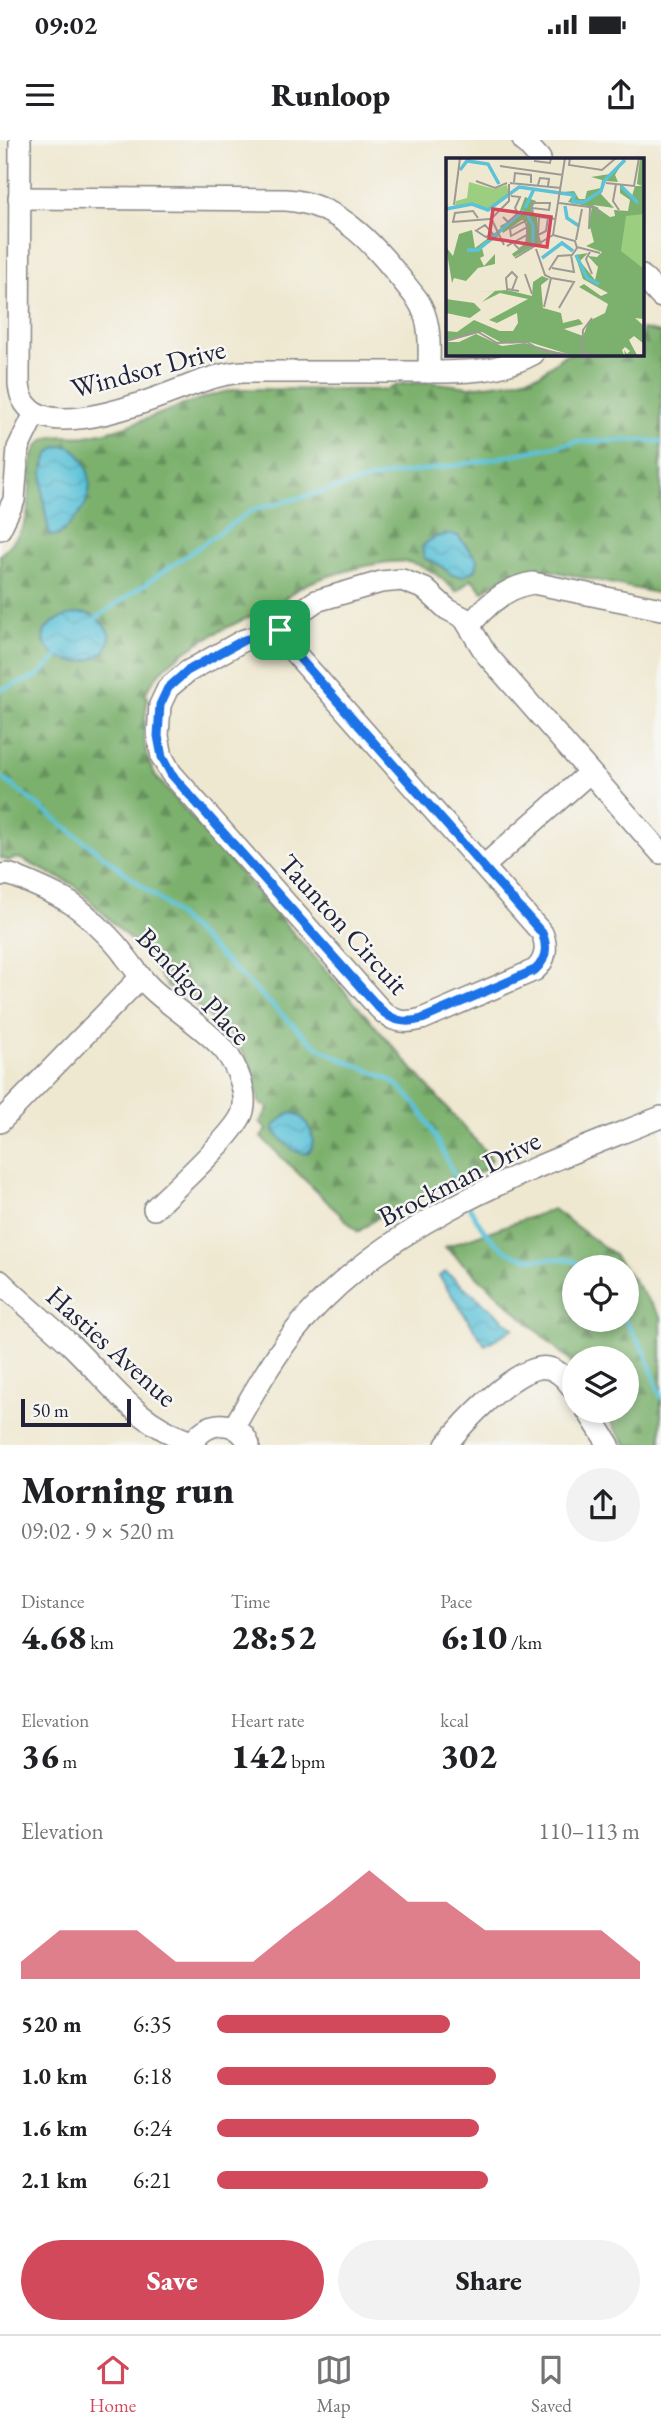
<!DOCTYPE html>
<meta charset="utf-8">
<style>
:root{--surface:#fff;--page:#f2f2f2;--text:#202124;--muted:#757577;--line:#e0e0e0;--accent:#d1495b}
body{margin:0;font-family:"EB Garamond",serif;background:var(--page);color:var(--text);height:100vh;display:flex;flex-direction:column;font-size:26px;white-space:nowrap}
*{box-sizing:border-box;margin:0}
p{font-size:23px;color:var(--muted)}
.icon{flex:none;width:38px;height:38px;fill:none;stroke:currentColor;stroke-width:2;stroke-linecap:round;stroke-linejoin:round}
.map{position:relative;height:1305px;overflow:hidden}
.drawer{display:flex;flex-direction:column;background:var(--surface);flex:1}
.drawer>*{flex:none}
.buttons{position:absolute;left:562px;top:1115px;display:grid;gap:14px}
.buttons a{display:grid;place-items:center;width:77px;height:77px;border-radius:50%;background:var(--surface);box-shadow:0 4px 10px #0003;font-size:35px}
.scale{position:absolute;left:21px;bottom:18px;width:110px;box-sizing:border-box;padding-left:7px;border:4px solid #22223b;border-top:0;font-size:19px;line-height:24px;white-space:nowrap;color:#22223b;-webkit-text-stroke:5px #f6f6f2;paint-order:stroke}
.pin{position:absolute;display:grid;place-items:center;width:60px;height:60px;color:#fff;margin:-30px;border-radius:14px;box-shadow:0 4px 10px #0006}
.round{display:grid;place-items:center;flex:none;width:74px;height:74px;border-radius:37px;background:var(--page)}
.head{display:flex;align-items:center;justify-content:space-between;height:119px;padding:0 21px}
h1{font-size:38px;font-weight:800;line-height:52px}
.stats{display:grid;grid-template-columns:repeat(3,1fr);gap:10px;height:119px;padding:7px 21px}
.stats div{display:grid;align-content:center}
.stats b{font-size:35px;font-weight:800}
.stats small{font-size:19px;font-weight:400}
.stats p{font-size:19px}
.chart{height:196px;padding:14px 21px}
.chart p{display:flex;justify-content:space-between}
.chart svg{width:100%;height:126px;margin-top:7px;fill:var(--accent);opacity:.7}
.cta{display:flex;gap:14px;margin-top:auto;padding:14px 21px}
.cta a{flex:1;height:80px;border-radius:42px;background:var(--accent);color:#fff;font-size:28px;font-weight:800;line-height:80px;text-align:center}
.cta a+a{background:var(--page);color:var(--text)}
ul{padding:0 21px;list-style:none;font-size:23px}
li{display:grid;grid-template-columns:112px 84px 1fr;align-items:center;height:52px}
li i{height:18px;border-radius:9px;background:var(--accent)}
.status{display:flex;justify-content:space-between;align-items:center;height:49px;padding:0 35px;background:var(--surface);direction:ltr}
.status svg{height:19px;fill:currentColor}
header{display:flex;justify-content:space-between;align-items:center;height:91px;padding:0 21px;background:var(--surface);font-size:32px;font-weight:800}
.tabs{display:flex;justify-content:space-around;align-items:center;height:98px;border-top:2px solid var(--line);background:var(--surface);font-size:19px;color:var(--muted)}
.tabs a{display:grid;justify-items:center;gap:4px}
.tabs .current{color:var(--accent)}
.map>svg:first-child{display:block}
</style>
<div class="status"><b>09:02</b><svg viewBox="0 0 49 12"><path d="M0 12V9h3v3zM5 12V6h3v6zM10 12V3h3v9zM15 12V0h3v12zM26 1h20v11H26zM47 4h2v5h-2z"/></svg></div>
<header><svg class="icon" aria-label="menu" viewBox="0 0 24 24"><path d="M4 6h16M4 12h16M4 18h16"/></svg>Runloop<svg class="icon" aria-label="share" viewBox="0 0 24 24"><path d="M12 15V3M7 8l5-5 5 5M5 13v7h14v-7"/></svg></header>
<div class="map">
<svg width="661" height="1305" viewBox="0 0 661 1305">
<defs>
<pattern id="forest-firs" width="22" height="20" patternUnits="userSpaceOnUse" patternTransform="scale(1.75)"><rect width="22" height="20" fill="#7cb16d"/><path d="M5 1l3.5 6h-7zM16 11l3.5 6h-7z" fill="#65905b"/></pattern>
<pattern id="water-waves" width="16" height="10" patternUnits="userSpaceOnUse" patternTransform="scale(1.75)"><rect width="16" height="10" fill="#5bc2d8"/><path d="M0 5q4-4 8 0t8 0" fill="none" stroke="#4fa6ba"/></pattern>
</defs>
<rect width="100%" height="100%" fill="#f6f6f2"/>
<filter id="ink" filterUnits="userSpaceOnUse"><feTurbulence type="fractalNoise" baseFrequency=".0143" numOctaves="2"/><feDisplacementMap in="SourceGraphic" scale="14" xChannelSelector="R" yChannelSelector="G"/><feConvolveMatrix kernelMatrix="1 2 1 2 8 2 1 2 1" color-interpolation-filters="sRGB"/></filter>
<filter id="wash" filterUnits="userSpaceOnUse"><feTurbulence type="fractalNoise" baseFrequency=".00686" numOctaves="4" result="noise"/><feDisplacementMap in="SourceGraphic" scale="28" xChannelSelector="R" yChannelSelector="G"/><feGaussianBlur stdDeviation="1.57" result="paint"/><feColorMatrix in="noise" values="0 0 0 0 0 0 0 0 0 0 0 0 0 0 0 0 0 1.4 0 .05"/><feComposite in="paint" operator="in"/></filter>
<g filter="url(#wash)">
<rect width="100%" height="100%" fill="#efe8d0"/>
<!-- forest -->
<g fill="url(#forest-firs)" stroke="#4f6a54" stroke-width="2">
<path d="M642 189 661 193V454L548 430C521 428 503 435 483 452L472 439 456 452C442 438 426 424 406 422 383 419 322 436 301 447 290 453 281 463 270 468 230 485 162 514 145 555L148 557C143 586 140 612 157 638L492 1019 484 1030 448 1043 405 1067 380 1076 358 1092 261 997 267 990 260 982 269 968 259 962 251 926 235 901 192 861 167 846 145 814 74 745 21 719 15 718 9 721 0 718V415C29 389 29 376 30 339 31 331 30 321 34 313 45 288 67 299 86 296 139 288 186 258 239 249L385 250 401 244 429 242 470 247 509 242 540 234 566 214H642Z"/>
<path d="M553 1069 612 1113 623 1127H574V1180H626L627 1132 661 1177V1305H626L603 1271 626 1270V1218H574V1227L567 1218 445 1107Z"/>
</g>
<!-- water -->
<g fill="url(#water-waves)" stroke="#3e728a" stroke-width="2">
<path d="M68 306C87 314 94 342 87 360 82 374 68 386 58 396L50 395C45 375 33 319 57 307 60 306 64 306 68 306Z"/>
<path d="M451 394 458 396 478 420 476 429 464 436 452 435 440 425 424 418 422 407C430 398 439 394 451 394Z"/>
<path d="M80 473C96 473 104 482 110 496 108 520 79 527 58 517 54 515 49 510 46 506 35 485 65 475 80 473Z"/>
<path d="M294 973C317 982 320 1024 296 1011 288 1008 281 998 275 992L274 986 287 974Z"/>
<path d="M446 1132 514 1188 485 1205 439 1136Z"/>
</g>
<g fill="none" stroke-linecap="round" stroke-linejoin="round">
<!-- stream -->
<g stroke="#5bc2d8" stroke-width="4.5">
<path d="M95 479 252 370 384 336 477 322 576 302 638 300 661 302"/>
<path d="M0 550 38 536 61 513"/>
<path d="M0 636 164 763 310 901C335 920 361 925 388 939 424 959 446 1020 464 1056"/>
<path d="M470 1067C483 1094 503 1117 535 1119 550 1120 571 1115 583 1127"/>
<path d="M625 1180 645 1212 661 1257"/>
</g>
</g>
</g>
<g filter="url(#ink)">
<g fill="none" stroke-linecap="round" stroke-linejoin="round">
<!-- minor casing -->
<g stroke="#888586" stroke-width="24">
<g id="minor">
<path d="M20 0 19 244C25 319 168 252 205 240 217 236 229 233 242 232H429"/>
<path d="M523 0 540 19"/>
<path d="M19 58 286 60C346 64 382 115 417 159 432 181 429 206 429 232 466 232 500 232 533 214"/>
<path d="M642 136 661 157"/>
<path d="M0 389 14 360 18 308 35 273"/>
<path d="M470 485C486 465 506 447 533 443L661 469"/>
<path d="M280 490 294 512 542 793C548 807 546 820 535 830L422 879C404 884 392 882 379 868L171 633 162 617 158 596 160 565 168 548 187 532 244 500Z"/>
<path d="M280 490 297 474 316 461 381 442 402 440 425 449 447 469 464 478 486 514 661 713"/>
<path d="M484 726 589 633"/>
<path d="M0 736 6 734 14 736C32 744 51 751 67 761 82 769 115 801 125 816 134 827 141 839 152 849 172 868 207 889 225 911 236 925 248 952 243 971 238 992 172 1051 154 1069"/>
<path d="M0 982 140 838"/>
<path d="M0 1141C23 1164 49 1184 72 1206 115 1248 134 1281 193 1303"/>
<path d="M587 1270 609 1305"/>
<path d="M234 1287C255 1250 276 1212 304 1180 396 1075 535 1028 661 977"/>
<path d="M192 1305C204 1279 238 1277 249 1305"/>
<path d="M446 1305C464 1282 510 1233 539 1228 555 1225 566 1238 574 1250"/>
</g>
</g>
<!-- minor -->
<use href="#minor" stroke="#fff" stroke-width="21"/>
</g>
</g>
<g fill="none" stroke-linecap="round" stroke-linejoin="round" filter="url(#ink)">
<!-- route casing -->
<g stroke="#fff" stroke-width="14">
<path id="route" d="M280 490 294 512 542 793C548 807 546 820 535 830L422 879C405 884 392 881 379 868L171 634 162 617 158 596 160 565 168 548 187 531 244 500Z"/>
</g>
<!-- route -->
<use href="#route" stroke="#1a73e8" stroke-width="9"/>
</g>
<g text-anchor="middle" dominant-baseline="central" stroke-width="5" stroke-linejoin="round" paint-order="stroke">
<!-- street labels -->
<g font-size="28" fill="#22223b" stroke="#f6f6f2">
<text transform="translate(148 228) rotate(-15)">Windsor Drive</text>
<text transform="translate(344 784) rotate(48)">Taunton Circuit</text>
<text transform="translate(194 846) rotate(46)">Bendigo Place</text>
<text transform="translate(459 1038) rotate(-27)">Brockman Drive</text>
<text transform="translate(112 1206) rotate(42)">Hasties Avenue</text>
</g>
</g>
<!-- overview -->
<g transform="translate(446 18)">
<rect width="198" height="198" fill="#efe8d0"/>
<path d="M194 0H198V161L189 160 198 168V186L188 178 183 182 191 197H179L178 192 181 196 184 193 179 189 176 192 178 197H125L83 184 56 185 36 174 0 182V173L11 174 28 162 54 173H67L72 165 71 155 51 165 43 162 82 141 54 135 36 144 49 133 32 134 61 132 86 138 87 124 96 118 103 121 95 127 97 150 115 155 117 165 133 161 137 166 118 171 137 178 143 163 159 155 162 146 133 129 138 126 155 138 162 135 137 121 129 97 142 95 134 103 149 122 152 109 142 98 151 99 156 94 140 88 148 84 143 65 146 49 122 44 126 38 116 34 128 33 133 41H139L141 33 155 30 156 22 145 19 164 16 175 7 169 17 172 24 160 23 155 36 168 50 147 47 164 59 169 58 168 52 182 53 184 42 174 35V26L186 38 189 28H196L191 26ZM79 39 90 43 85 52 91 59 93 85 68 99 66 96 80 86 81 64 76 62 57 75 54 68 72 58ZM26 72 29 90 53 72 54 77 36 90 38 98 34 100 38 108 49 96V106L32 110 20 123 8 120 6 125 0 89 7 98 13 76ZM0 141 28 145 35 152 24 160 0 155ZM30 176 56 188 79 185 121 197H0V184H13Z" fill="#7cb16d"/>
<path d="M23 24 48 31 61 27 63 37 42 51 29 46 9 49 10 43 21 40ZM198 56V111L175 93 180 58Z" fill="#9bce7e"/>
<path fill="none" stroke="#5bc2d8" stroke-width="3.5" d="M14 12 21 3 42 6 53 26M175 28 192 45M119 48 121 60 133 68M79 50 88 31M0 51 26 46 42 52 73 29 128 37 127 44H138L155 33 158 23 179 2M80 54 87 68V88M21 92H32L78 52M130 97 141 120 153 126M96 100 116 85 127 93"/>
<path fill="none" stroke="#9d9994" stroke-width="2" d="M124 0 123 7 156 12 170 0M131 0H161M88 3 104 5 105 0M54 8 117 17M30 23 49 30 61 25M68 24 69 15 85 17V25M64 25 115 30M160 25 188 28 193 0M170 26 167 43 173 52M92 27 94 20 103 21 102 28M113 45 151 50 154 59M8 47 14 0M86 50 103 52 104 45H87L86 47V50L87 56 93 59M57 59 62 64 72 55 69 50 74 39 65 38M46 60 63 43V26M46 62 58 87M79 63 81 69 65 78 64 71ZM6 64 44 61M7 64 9 55 27 53 32 60M143 71 144 50M29 72 40 79 47 76 39 67 31 72M92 77 93 59 110 61M130 82 136 51M68 86 73 91 80 86 81 77M95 87 92 77 100 73 102 60M61 88 81 77V69M131 89 154 95M90 91 99 117 105 120 98 149M145 92 140 101 146 116M69 100 107 77 119 0M106 110 128 114 125 97M103 112 112 98 126 97 131 90 129 83 107 77M79 116 86 136M105 120 128 124 113 150M66 132 71 119 66 114 60 120 61 130V131L73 133M146 160 137 172 136 195 150 197M0 183 32 174 51 185 81 184 94 192 124 197"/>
<path fill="#d1495b" fill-opacity="0.15" stroke="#d1495b" stroke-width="3.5" d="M47 51 105 59 101 89 43 80Z"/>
<rect width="198" height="198" fill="none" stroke="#22223b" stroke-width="3.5"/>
</g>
</svg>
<div class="buttons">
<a><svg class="icon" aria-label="locate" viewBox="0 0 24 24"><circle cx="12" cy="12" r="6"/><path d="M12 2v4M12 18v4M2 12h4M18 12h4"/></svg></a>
<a><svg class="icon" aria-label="layers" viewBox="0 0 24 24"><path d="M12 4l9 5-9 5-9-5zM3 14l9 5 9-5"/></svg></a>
</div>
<div class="scale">50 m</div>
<div class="pin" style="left:280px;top:490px;background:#1e9e55"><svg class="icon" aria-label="arrive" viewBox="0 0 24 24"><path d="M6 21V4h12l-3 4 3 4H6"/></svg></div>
</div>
<section class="drawer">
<div class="head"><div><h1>Morning run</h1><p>09:02 · 9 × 520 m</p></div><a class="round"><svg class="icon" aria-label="share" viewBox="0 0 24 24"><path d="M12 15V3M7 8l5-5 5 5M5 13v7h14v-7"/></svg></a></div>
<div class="stats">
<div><p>Distance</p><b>4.68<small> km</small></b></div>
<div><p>Time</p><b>28:52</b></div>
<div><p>Pace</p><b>6:10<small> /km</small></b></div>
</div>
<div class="stats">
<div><p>Elevation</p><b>36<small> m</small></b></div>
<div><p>Heart rate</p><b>142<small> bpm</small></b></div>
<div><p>kcal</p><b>302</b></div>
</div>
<div class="chart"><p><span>Elevation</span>110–113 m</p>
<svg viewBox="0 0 160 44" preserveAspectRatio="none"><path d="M0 44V38L10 27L20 27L30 27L40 38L50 38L60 38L70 27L80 17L90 6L100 17L110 17L120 27L130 27L140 27L150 27L160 38V44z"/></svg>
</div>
<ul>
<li><b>520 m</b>6:35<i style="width:55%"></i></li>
<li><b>1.0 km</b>6:18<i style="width:66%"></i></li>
<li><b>1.6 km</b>6:24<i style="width:62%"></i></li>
<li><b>2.1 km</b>6:21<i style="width:64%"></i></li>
</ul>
<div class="cta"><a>Save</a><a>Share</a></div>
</section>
<nav class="tabs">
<a class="current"><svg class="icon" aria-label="home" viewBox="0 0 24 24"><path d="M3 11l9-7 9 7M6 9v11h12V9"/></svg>Home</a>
<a><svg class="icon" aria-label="map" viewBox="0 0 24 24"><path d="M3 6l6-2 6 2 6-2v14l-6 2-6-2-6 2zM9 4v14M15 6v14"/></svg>Map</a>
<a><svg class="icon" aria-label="saved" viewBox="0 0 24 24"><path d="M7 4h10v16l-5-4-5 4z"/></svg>Saved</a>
</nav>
